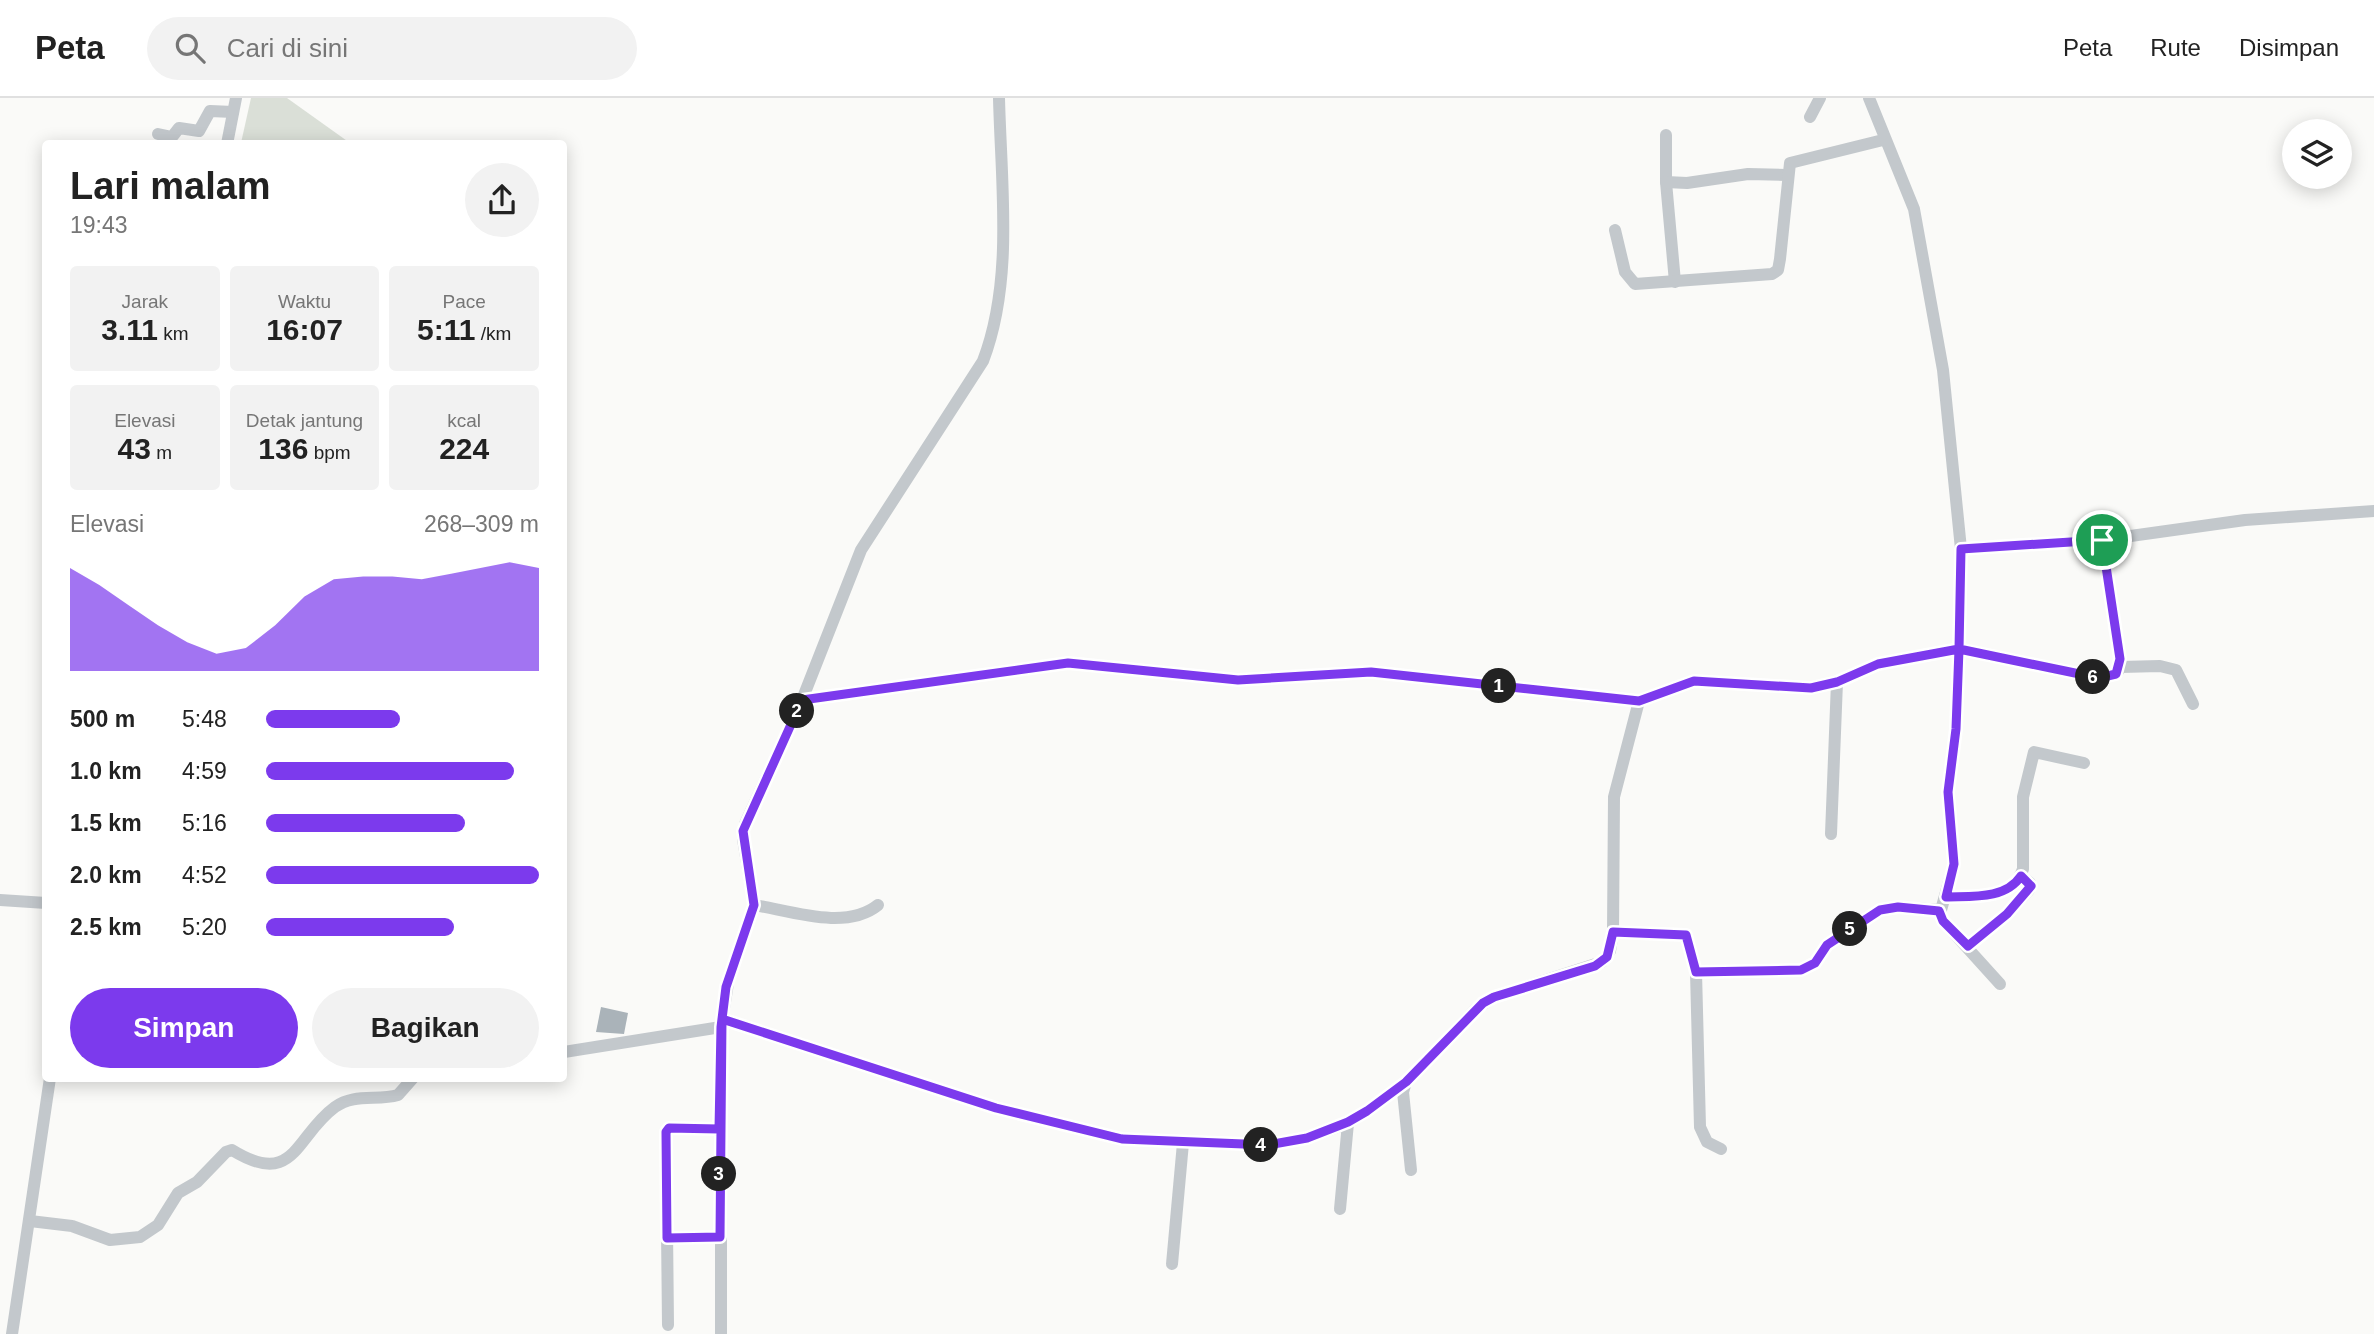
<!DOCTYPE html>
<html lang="id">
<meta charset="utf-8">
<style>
:root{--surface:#fff;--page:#f2f2f2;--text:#222;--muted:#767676;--line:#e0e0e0;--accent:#7c3aed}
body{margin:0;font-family:Helvetica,sans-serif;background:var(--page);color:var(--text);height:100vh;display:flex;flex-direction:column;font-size:26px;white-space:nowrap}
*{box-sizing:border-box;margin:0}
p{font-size:23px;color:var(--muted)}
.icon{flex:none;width:38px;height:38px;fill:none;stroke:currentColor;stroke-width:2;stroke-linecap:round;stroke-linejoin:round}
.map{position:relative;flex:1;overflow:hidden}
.drawer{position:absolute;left:42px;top:42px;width:525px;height:942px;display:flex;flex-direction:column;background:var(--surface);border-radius:7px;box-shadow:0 4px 18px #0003}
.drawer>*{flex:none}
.controls{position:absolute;left:2282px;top:21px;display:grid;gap:14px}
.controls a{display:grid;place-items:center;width:70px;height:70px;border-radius:50%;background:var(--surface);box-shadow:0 4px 18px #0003;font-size:35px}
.pin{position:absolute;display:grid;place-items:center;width:60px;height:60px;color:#fff;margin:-30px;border:4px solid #fff;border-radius:50%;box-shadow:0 2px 7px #0007}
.km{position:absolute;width:35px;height:35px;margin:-18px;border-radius:50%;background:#222;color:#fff;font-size:19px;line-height:35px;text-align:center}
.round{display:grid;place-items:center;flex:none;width:74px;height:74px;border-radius:37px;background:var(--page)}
.head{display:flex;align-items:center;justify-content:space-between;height:119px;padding:0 28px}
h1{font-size:38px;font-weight:700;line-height:52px}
.metrics{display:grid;grid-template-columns:repeat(3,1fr);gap:10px;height:119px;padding:7px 28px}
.metrics div{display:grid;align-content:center;border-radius:7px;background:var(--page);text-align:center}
.metrics b{font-size:30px;font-weight:700}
.metrics small{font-size:19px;font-weight:400}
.metrics p{font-size:19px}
.chart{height:196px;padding:14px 28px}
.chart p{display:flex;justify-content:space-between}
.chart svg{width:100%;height:126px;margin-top:7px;fill:var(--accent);opacity:.7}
.action{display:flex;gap:14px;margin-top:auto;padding:14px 28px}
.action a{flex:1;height:80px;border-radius:42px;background:var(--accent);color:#fff;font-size:28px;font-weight:700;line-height:80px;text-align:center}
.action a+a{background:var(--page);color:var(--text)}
ul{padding:0 28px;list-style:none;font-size:23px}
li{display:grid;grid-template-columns:112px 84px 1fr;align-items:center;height:52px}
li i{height:18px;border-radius:9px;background:var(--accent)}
header{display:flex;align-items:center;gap:42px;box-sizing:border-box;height:98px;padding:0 35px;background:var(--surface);border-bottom:2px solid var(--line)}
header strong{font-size:33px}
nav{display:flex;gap:38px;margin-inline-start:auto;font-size:24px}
.search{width:490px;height:63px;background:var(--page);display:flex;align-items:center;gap:18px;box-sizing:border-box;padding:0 24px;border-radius:38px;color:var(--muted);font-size:26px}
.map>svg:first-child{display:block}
</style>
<header>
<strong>Peta</strong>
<div class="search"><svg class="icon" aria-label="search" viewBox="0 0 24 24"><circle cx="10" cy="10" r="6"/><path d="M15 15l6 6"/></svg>Cari di sini</div>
<nav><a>Peta</a><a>Rute</a><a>Disimpan</a></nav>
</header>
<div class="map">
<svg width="2374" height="1236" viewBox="0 0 2374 1236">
<rect width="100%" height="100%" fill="#fafaf8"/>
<!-- green -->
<path fill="#dadfd7" d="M251 0H287L350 45H241Z"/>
<!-- building -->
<path fill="#aab3b9" d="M601 909 628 915 624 936 596 934Z"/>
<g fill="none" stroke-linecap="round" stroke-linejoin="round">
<!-- minor -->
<g stroke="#c3c8cc" stroke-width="12">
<path d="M1810 19 1820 0"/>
<path d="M158 36 172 39 179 30 199 33 210 13 233 14"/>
<path d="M1666 37V84L1675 184"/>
<path d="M227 46 236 0"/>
<path d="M1666 84 1687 85 1748 76 1786 77"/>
<path d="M1615 132 1625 174 1635 186 1772 176 1778 172 1780 161 1790 65 1883 42"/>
<path d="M1961 451 2102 442 2245 422 2374 413"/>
<path d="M2121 569 2160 568 2176 572 2193 606"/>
<path d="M802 602 1068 565 1238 582 1371 574 1639 603"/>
<path d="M1831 736 1837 584"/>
<path d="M1946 799C1974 798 2012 803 2023 771V699L2034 654 2084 665"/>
<path d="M0 802 46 805"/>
<path d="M754 807C791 813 846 833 878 807"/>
<path d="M1939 813 1943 823 2000 886"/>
<path d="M1613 834 1686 837 1696 874 1801 872 1815 865 1827 847 1880 812 1898 809 1941 812 1954 766 1948 694 1956 631 1959 551 2099 580 2116 576 2121 569 2120 561 2102 442"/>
<path d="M1968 848 2007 816 2029 792 2030 785 2021 778"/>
<path d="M1696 874 1700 1029 1707 1044 1721 1051"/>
<path d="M722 921 996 1010 1122 1041 1268 1047 1307 1040 1348 1025 1367 1013 1406 984 1476 911 1494 899 1602 864 1610 853 1613 834 1614 699 1639 603 1694 583 1811 590 1837 584 1879 566 1959 551 1961 451 1943 272 1914 111 1869 0"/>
<path d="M564 954 721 929"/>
<path d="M1406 984 1403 994 1411 1072"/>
<path d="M1340 1111 1348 1025"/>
<path d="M30 1123 72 1128 110 1142 140 1139 158 1127 178 1095 197 1084 226 1054 232 1052C295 1091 295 1038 335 1009 354 995 377 1003 398 997L413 980"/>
<path d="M667 1140 720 1139"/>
<path d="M1172 1166 1183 1045"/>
<path d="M668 1227 666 1034 669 1030 719 1031"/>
<path d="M12 1236 50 980"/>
<path d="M721 1236V929L729 879 754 807 743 741 745 726 802 602 861 452 983 263C1014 182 1001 86 999 0"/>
</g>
</g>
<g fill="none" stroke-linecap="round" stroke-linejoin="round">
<!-- route casing -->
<g stroke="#fff" stroke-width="14">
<path id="route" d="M2102 442 1961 451 1959 551 1878 566 1837 584 1811 590 1694 583 1639 603 1371 574 1238 582 1068 565 802 602 743 733 754 807 726 889 721 929 719 1031 669 1030 666 1034 667 1140 720 1139 722 921 996 1010 1122 1041 1268 1047 1307 1040 1348 1024 1367 1013 1406 984 1483 905 1494 899 1595 868 1607 859 1613 834 1686 837 1696 874 1801 872 1815 865 1827 847 1880 812 1898 809 1939 813 1943 823 1968 848 2007 816 2031 788 2021 778C2005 802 1971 798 1946 799L1954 766 1948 694 1956 631 1959 551 2099 580 2116 576 2120 561 2102 442"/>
</g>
<!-- route -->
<use href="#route" stroke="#7c3aed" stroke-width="9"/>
</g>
</svg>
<div class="controls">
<a><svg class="icon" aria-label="layers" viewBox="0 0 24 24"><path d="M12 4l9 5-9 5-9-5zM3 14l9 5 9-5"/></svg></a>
</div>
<div class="pin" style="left:2102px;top:442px;background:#1e9e55"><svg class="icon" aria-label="arrive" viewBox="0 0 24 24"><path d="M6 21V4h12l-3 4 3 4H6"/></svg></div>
<b class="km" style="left:1499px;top:588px">1</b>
<b class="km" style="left:797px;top:613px">2</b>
<b class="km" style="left:719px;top:1076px">3</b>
<b class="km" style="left:1261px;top:1047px">4</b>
<b class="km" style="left:1850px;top:831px">5</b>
<b class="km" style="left:2093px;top:579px">6</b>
<section class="drawer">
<div class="head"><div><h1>Lari malam</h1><p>19:43</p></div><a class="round"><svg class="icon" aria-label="share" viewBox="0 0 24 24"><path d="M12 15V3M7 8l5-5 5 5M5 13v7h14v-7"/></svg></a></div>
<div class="metrics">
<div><p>Jarak</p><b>3.11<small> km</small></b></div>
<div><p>Waktu</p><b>16:07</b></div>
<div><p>Pace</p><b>5:11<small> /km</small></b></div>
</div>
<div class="metrics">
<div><p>Elevasi</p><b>43<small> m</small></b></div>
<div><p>Detak jantung</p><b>136<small> bpm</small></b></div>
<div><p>kcal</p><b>224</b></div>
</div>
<div class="chart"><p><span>Elevasi</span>268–309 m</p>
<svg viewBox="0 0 160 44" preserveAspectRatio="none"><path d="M0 44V8L10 14L20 21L30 28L40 34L50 38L60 36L70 28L80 18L90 12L100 11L110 11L120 12L130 10L140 8L150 6L160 8V44z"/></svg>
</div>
<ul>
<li><b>500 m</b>5:48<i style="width:49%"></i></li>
<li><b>1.0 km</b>4:59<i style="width:91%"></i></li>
<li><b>1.5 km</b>5:16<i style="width:73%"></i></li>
<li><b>2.0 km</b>4:52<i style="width:100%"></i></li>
<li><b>2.5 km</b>5:20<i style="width:69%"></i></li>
</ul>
<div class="action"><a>Simpan</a><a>Bagikan</a></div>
</section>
</div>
